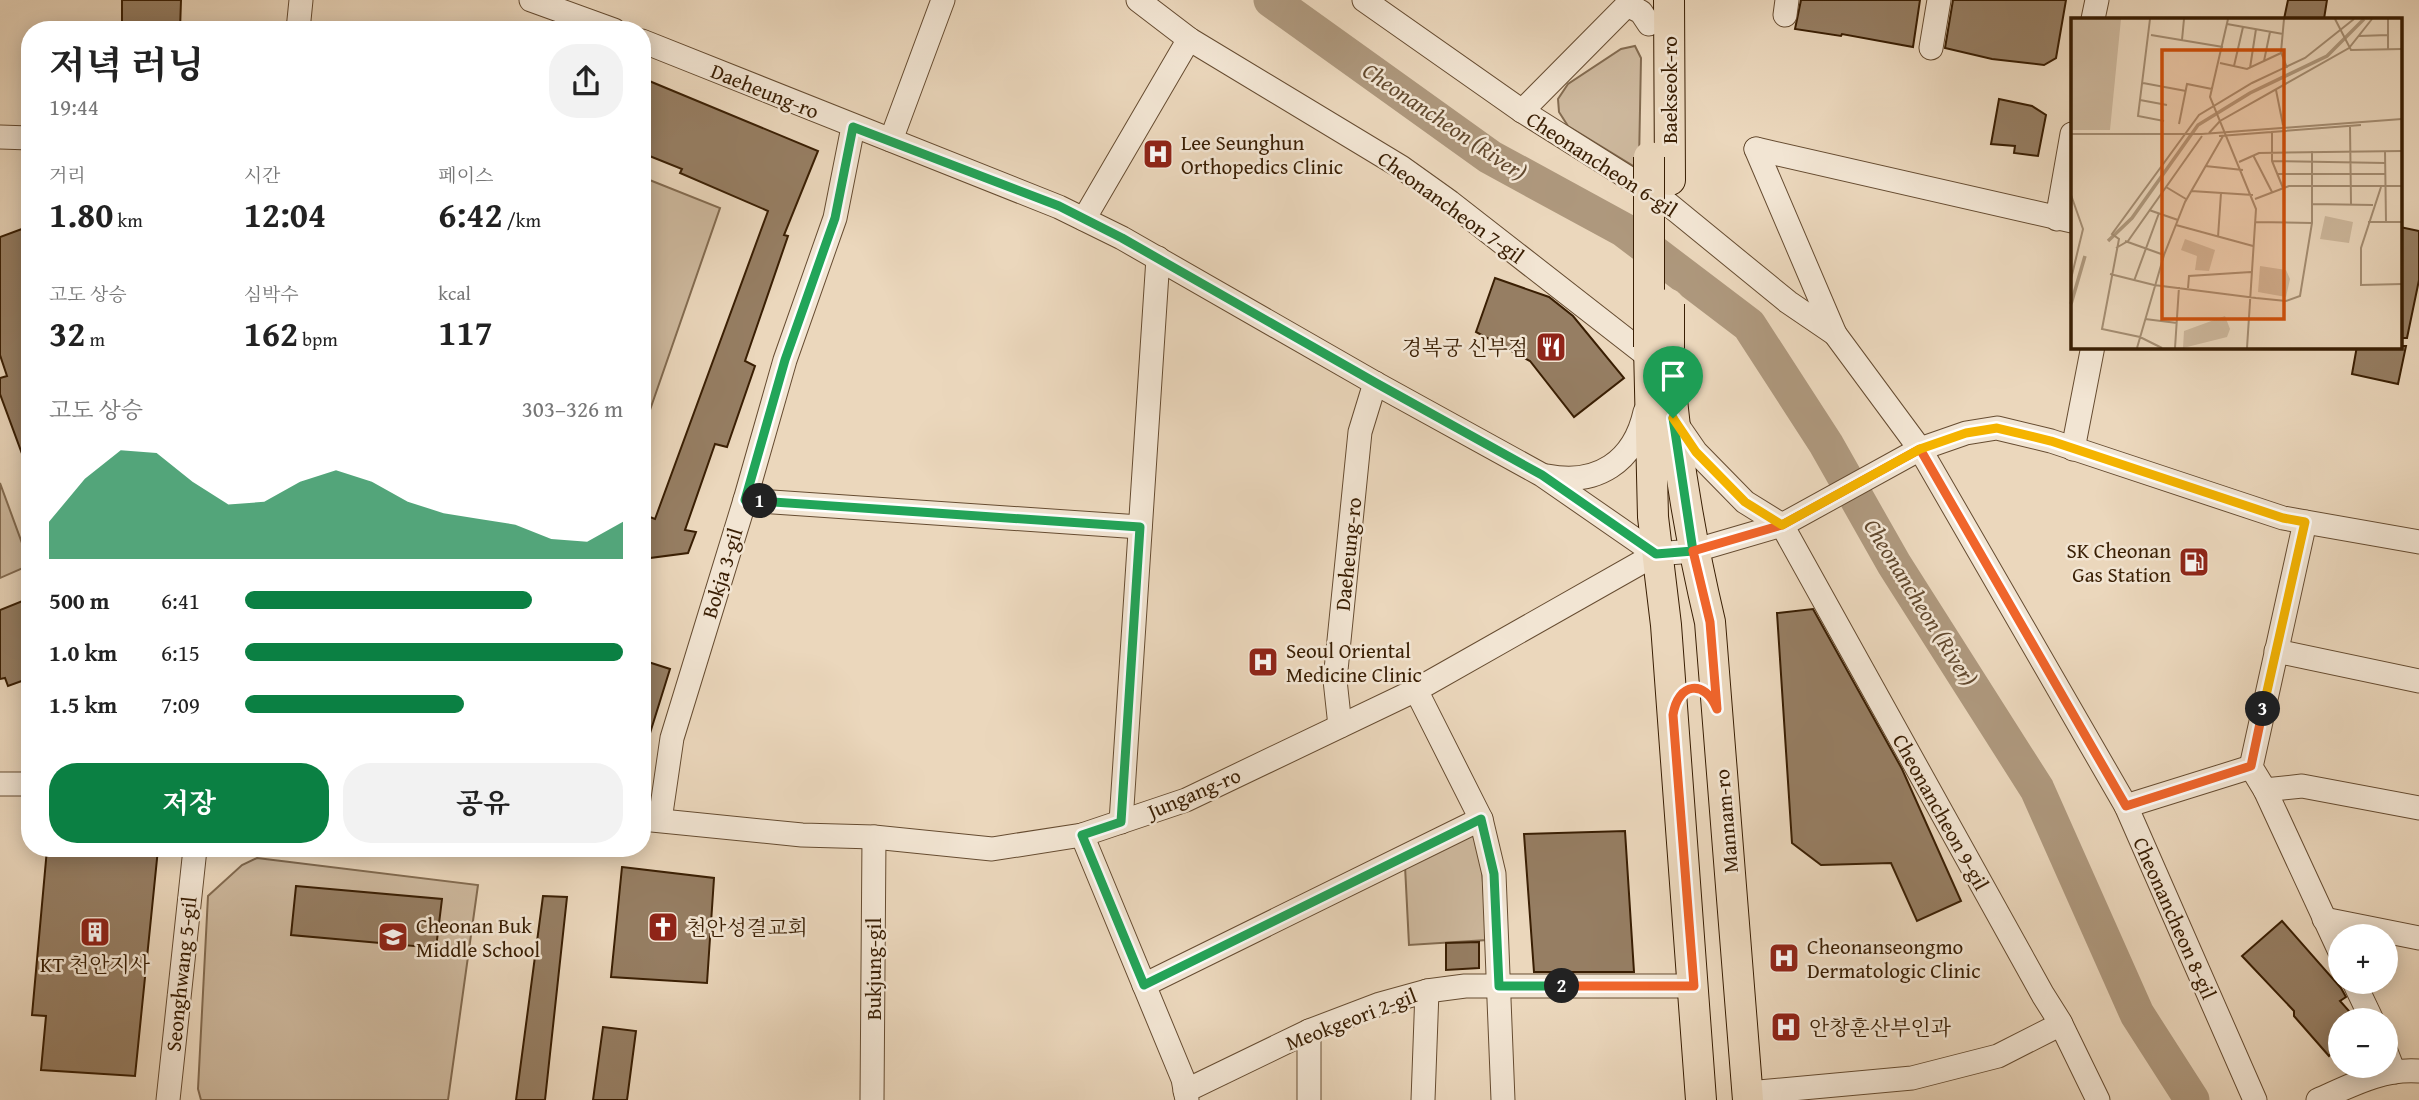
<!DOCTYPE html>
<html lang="ko">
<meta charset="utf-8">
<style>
:root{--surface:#fff;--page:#f2f2f2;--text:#222;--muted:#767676;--accent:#0b8043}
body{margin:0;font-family:"Gentium Book Plus","Noto Serif KR",serif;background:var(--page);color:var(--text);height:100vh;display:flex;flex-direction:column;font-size:26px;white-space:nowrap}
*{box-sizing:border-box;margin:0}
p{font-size:23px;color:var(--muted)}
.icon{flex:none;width:38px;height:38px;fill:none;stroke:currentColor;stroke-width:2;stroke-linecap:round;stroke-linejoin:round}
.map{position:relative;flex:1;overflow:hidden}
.side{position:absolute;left:21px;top:21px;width:630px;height:836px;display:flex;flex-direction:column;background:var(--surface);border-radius:28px;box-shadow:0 4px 18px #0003}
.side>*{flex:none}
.tools{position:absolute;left:2328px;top:924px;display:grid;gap:14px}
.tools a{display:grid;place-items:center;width:70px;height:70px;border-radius:50%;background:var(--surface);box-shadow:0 4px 18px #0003;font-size:35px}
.pin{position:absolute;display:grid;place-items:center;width:60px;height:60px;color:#fff;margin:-72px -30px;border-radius:50% 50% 50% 0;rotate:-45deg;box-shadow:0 0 7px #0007}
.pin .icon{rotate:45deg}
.km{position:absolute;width:35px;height:35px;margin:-18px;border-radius:50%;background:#222;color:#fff;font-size:19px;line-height:35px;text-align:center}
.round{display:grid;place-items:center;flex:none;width:74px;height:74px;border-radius:28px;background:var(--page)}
.headline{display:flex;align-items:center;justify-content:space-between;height:119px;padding:0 28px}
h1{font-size:38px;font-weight:700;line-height:52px}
.stats{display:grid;grid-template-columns:repeat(3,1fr);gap:10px;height:119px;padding:7px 28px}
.stats div{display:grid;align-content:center}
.stats b{font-size:35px;font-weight:700}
.stats small{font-size:19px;font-weight:400}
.stats p{font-size:19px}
.chart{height:196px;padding:14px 28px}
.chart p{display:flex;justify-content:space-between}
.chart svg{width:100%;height:126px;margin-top:7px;fill:var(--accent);opacity:.7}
.cta{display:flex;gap:14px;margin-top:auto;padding:14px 28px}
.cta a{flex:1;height:80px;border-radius:28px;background:var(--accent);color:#fff;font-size:28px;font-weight:700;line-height:80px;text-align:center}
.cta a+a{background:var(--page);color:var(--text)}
ul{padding:0 28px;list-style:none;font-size:23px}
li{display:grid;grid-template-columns:112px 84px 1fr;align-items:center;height:52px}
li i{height:18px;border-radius:9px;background:var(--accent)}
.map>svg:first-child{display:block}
</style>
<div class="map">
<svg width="2419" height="1100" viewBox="0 0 2419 1100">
<rect width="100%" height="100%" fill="#ebd7bc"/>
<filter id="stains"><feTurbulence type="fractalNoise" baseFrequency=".00286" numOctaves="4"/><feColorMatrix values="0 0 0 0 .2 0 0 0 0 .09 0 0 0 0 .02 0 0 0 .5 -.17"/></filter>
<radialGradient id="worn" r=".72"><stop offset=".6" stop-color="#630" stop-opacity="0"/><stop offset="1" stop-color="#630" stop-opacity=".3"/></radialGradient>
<!-- green -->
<g fill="#cdb89d" stroke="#836b50" stroke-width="2">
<path d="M1635 46 1641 58 1639 162 1635 167 1568 126 1559 112 1558 99 1568 84 1621 49Z"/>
<path d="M642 177 720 208 642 433Z"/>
<path d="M0 483 30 565 0 578Z"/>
<path d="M1472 833 1481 854 1487 940 1409 945 1405 866Z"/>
<path d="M257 858 478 885 448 1100H201L198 1089 208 896 242 865Z"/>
</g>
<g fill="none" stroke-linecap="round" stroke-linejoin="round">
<!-- river -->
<path stroke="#ae987d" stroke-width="35" d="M1271 0 1490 157 1624 230 1749 325 1826 444 1894 564 2037 789 2137 1014 2192 1100"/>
</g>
<!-- building -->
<g fill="#967e63" stroke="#391e03" stroke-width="2">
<path d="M122 0H181L180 30H122Z"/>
<path d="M1801 0H1920L1913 47 1842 34 1841 36 1795 29Z"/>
<path d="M1953 0H2066L2056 58 2044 65 1992 59 1945 48Z"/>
<path d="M2288 0H2327L2324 19H2284Z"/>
<path d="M642 78 818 151 784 235 788 236 745 361 755 366 727 447 715 444 685 530 696 532 688 553 642 559V514L655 519 768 211 680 173 682 169 642 153Z"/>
<path d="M1999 99 2032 106 2046 115 2038 156 2014 153 2015 146 1991 144Z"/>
<path d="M30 226V470H28L0 394V378L7 376 0 355V237Z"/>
<path d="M2400 227 2419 231V280L2407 338H2400Z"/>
<path d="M1495 278 1549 297 1573 316 1624 378 1574 417 1530 361 1476 332Z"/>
<path d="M2357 346H2406L2398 384 2352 374Z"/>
<path d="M30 598V678L8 686 5 678 0 679V610Z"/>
<path d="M1813 609 1902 769 1961 901 1917 921 1891 863 1821 865 1792 843 1777 613Z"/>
<path d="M642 660 670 669 646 746 642 745Z"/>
<path d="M1625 831 1634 972H1534L1524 834Z"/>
<path d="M47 849H158L135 1076 41 1070 46 1016 32 1015Z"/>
<path d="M622 867 714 878 707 983 611 977Z"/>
<path d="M296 886 442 899 436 948 291 935Z"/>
<path d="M543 896 567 897 545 1100H516Z"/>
<path d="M2282 921 2341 988 2346 997 2340 1001 2357 1020H2340V1046L2329 1056 2294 1016V1011L2242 956Z"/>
<path d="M1479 942V968L1446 970V943Z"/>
<path d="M603 1027 636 1031 627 1100H593Z"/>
</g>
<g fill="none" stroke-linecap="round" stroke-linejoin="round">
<!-- minor casing -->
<g stroke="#664c31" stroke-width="25">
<g id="minor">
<path d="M531 0 614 30"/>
<path d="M1138 0 1189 39 1401 167 1450 202 1650 358"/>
<path d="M1364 0 1522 111 1662 199 1788 302 1835 334 1920 449 2126 806 2255 1100"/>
<path d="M1627 5 1641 12 1649 24"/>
<path d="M1785 15 1787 0"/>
<path d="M2093 19 2097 0"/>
<path d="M298 30 301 0"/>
<path d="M642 41 1059 207 1122 238 1375 383 1542 475 1656 554"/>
<path d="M1931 48 1939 0"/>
<path d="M1522 111 1632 0"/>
<path d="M0 137 30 138"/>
<path d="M891 140 943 0"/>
<path d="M1756 149 2072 221"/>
<path d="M1756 149 1835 334"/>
<path d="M1084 219 1189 39"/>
<path d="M2057 219 2072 134"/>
<path d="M1676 423 1696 452 1745 502 1782 525 2043 995 2060 1022 2098 1100"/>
<path d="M2073 449 2093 346"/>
<path d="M1547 476C1597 486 1634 462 1645 412"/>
<path d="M745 500 1140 527"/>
<path d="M2305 522 2251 767 2265 790 2340 952"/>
<path d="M2276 651 2419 681"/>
<path d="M1416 690 1481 819 1494 874 1503 1100"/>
<path d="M1340 726 1335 680 1360 432 1375 383"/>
<path d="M0 784H30"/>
<path d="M2265 790 2302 786 2419 808"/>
<path d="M2126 806 2251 767"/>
<path d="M642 819 802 835 874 837 992 849 1082 835 1186 800 1416 690 1656 554 1693 551 1782 525 1920 449 1966 433 1997 428 2051 441 2283 518 2419 542"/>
<path d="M660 820 672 738 745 500 785 360 835 218 853 127"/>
<path d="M1121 822 1158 258"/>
<path d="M1082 835 1183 1079 1187 1100"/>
<path d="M2324 919 2419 938"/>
<path d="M2354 982 2372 1020"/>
<path d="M1144 985 1481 819"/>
<path d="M2385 1049 2394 1072"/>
<path d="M1185 1091 1309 1031 1380 1004 1427 991 1465 986H1694"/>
<path d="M1748 1093 1912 1078 1998 1056 2061 1024"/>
<path d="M168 1100 195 849"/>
<path d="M872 1100 874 837"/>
<path d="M1309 1100V1031"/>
<path d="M1423 1100 1427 991"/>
<path d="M2318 1100C2350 1086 2382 1068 2419 1071"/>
</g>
</g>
<!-- major casing -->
<g stroke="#391e03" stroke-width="32">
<g id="major">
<path d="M1669 0 1670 180"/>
<path d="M1649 347 1653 517 1666 625 1701 1100"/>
<path d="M1669 364C1675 451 1690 537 1710 622L1748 1100"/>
</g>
</g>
<!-- minor -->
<use href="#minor" stroke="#f2e5d3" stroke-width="23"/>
<!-- major -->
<use href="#major" stroke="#ebd7bc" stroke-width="30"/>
<!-- major-bridge casing -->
<g stroke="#391e03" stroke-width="32" stroke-linecap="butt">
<g id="major-bridge">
<path d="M1649 347V157"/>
<path d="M1669 364V304"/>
</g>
</g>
<!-- major-bridge -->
<use href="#major-bridge" stroke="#ebd7bc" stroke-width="30"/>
</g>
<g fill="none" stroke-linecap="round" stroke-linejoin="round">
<!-- split-1 casing -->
<g stroke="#fff" stroke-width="14">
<path id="split-1" d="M760 501 745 500 785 360 835 218 853 127 1059 206 1122 238 1376 383 1542 475 1656 554 1693 551 1673 418"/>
</g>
<!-- split-2 casing -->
<g stroke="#fff" stroke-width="14">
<path id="split-2" d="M760 501 1140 527 1121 822 1082 835 1144 985 1481 819 1494 874 1499 986H1562"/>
</g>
<!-- split-3 casing -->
<g stroke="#fff" stroke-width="14">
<path id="split-3" d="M1562 986H1694L1673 715C1678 682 1705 679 1717 709L1710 622 1693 551 1782 525 1920 449 2126 806 2251 766 2263 709"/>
</g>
<!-- split-4 casing -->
<g stroke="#fff" stroke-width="14">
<path id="split-4" d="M1673 418 1696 452 1745 502 1782 525 1920 449 1966 433 1997 428 2051 441 2283 518 2305 522 2263 709"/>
</g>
<!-- split-1 -->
<use href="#split-1" stroke="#22a559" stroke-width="9"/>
<!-- split-2 -->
<use href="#split-2" stroke="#22a559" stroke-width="9"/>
<!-- split-3 -->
<use href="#split-3" stroke="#f0652b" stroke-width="9"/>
<!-- split-4 -->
<use href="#split-4" stroke="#f5b400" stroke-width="9"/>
</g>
<!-- icons -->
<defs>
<g id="hospital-square" transform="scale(1.575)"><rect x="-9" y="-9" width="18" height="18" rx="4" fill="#8f2418" stroke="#f2e5d3"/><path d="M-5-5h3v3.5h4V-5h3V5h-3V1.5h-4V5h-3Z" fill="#fff"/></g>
<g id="restaurant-square" transform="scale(1.575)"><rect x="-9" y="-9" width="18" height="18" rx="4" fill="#8f2418" stroke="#f2e5d3"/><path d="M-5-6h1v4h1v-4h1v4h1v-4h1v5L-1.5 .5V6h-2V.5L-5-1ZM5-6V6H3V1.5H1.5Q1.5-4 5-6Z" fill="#fff"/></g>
<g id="fuel-square" transform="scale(1.575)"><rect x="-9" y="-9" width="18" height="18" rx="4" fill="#8f2418" stroke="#f2e5d3"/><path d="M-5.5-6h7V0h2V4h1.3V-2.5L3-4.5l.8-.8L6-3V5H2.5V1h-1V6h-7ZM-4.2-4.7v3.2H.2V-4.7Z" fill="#fff"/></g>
<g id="church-square" transform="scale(1.575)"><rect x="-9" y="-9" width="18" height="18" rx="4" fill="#8f2418" stroke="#f2e5d3"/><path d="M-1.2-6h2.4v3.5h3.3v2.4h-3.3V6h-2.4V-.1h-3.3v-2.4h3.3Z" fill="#fff"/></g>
<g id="building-square" transform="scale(1.575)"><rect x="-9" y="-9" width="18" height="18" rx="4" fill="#8f2418" stroke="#f2e5d3"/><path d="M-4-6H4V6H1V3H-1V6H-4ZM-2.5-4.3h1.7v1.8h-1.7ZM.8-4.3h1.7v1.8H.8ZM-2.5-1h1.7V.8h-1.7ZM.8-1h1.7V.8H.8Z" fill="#fff"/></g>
<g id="school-square" transform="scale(1.575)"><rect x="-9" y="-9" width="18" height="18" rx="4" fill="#8f2418" stroke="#f2e5d3"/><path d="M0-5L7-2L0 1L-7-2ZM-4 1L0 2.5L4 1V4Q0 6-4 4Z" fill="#fff"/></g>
</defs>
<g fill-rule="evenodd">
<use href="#hospital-square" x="1158" y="154"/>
<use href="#restaurant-square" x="1551" y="347"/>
<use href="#fuel-square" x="2194" y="562"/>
<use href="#hospital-square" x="1263" y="662"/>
<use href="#church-square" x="663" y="927"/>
<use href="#building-square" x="95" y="932"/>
<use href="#school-square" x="393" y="937"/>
<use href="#hospital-square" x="1784" y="958"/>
<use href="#hospital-square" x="1786" y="1027"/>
</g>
<g text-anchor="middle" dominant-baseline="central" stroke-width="5" stroke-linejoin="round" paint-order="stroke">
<!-- street labels -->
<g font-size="21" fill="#391e03" stroke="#f2e5d3">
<text transform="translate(1669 90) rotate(-90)">Baekseok-ro</text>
<text transform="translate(765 91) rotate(22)">Daeheung-ro</text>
<text transform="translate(1602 164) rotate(33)">Cheonancheon 6-gil</text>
<text transform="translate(1451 207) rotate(36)">Cheonancheon 7-gil</text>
<text transform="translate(1348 554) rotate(-84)">Daeheung-ro</text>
<text transform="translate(722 573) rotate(-73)">Bokja 3-gil</text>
<text transform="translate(1194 793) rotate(-23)">Jungang-ro</text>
<text transform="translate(1941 812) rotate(61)">Cheonancheon 9-gil</text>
<text transform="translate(1726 821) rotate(-95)">Mannam-ro</text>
<text transform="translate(2175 918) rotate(66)">Cheonancheon 8-gil</text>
<text transform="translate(873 969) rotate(-90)">Bukjung-gil</text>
<text transform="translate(181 974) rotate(-84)">Seonghwang 5-gil</text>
<text transform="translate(1351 1019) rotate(-21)">Meokgeori 2-gil</text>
</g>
<!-- poi labels -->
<g font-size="21" fill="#391e03" stroke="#f2e5d3" text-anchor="start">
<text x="1181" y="142">Lee Seunghun<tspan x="1181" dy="24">Orthopedics Clinic</tspan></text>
<text x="1528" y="347" text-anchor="end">경복궁 신부점</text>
<text x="2171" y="550" text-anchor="end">SK Cheonan<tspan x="2171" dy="24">Gas Station</tspan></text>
<text x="1286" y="650">Seoul Oriental<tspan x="1286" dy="24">Medicine Clinic</tspan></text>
<text x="416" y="925">Cheonan Buk<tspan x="416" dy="24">Middle School</tspan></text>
<text x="686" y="927">천안성결교회</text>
<text x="1807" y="946">Cheonanseongmo<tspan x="1807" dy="24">Dermatologic Clinic</tspan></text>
<text x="95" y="964" text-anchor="middle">KT 천안지사</text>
<text x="1809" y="1027">안창훈산부인과</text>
</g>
<!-- water labels -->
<g font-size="23" font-style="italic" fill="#62492e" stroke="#f2e5d3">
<text transform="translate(1445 121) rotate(34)">Cheonancheon (River)</text>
<text transform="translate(1921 602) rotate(58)">Cheonancheon (River)</text>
</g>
</g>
<!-- overview -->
<g transform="translate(2071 18)">
<rect width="331" height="331" fill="#ebd7bc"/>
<path d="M0 1H50L39 112H0ZM254 198 282 204 278 225 249 221ZM114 221 144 232 138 253 124 252 126 238 110 232ZM189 248 215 252 219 261 215 279 187 274ZM154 298 159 311 156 319 112 330 113 313Z" fill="#cdb89d"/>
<path fill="none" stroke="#ae987d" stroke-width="3.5" d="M37 223 61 200 127 107 179 75 256 38 293 1M0 286 14 238"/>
<path fill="none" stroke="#a48d72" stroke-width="2" d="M79 1 67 98 93 103M157 1 139 79 185 191 176 330M213 1 210 34 216 50M264 1 280 32 331 31M317 1V31M156 6 212 16M80 17 152 29M288 18 317 17M111 22 113 1M193 43 199 14M149 45 176 51 210 35M163 48 172 9M179 50 185 11M72 65 115 73M205 72 212 107M69 82 96 87M108 106 116 66 141 71M279 108 280 186M201 113V143L212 170M138 115 149 103 278 30 301 1M0 116H131L331 101M148 118 290 107M314 133 315 204M182 137 201 174M201 143 314 145M168 144 188 135 331 133M134 148 172 152M206 156H314M95 169 115 181M310 169 290 230V267L331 266M120 173 182 177M0 177 12 211 0 261M184 181 218 168H331M241 186 302 187M78 192 107 202M184 204 241 205M297 204H331M105 207 182 228M147 219 150 175M54 223 93 237M45 230 57 223 131 118M39 256 83 267 185 280 215 283 229 278 241 205V133M63 263 88 195M117 270 118 258 180 254M74 301 106 305M66 330 93 237 114 184 152 118M91 330 69 319 31 311 48 221 41 216 128 97 181 65 234 40 283 1M104 330 108 269"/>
<path fill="#ce500b" fill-opacity="0.15" stroke="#ce500b" stroke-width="3.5" d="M91 32H213V301H91Z"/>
<rect width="331" height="331" fill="none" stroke="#391e03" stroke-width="3.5"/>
</g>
<rect width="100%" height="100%" filter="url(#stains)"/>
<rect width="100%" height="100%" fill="url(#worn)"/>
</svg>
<div class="tools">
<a>+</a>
<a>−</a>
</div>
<div class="pin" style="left:1673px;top:418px;background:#1e9e55"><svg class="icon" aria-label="arrive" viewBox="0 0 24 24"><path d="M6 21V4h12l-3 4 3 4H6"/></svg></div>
<b class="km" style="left:760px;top:501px">1</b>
<b class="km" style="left:1562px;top:986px">2</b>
<b class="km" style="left:2263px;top:709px">3</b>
<section class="side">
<div class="headline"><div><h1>저녁 러닝</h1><p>19:44</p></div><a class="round"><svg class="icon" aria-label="share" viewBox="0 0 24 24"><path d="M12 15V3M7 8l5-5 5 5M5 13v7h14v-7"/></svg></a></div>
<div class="stats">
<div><p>거리</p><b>1.80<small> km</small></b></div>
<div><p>시간</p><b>12:04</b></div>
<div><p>페이스</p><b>6:42<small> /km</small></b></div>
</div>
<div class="stats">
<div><p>고도 상승</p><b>32<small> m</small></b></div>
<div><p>심박수</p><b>162<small> bpm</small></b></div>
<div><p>kcal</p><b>117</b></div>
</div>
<div class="chart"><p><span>고도 상승</span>303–326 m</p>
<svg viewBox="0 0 160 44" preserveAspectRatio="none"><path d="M0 44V31L10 16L20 6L30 7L40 17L50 25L60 24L70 17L80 13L90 17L100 24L110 28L120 30L130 32L140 37L150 38L160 31V44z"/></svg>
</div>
<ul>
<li><b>500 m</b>6:41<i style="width:76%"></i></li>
<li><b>1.0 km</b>6:15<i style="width:100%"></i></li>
<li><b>1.5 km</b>7:09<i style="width:58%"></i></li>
</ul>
<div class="cta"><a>저장</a><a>공유</a></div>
</section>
</div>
